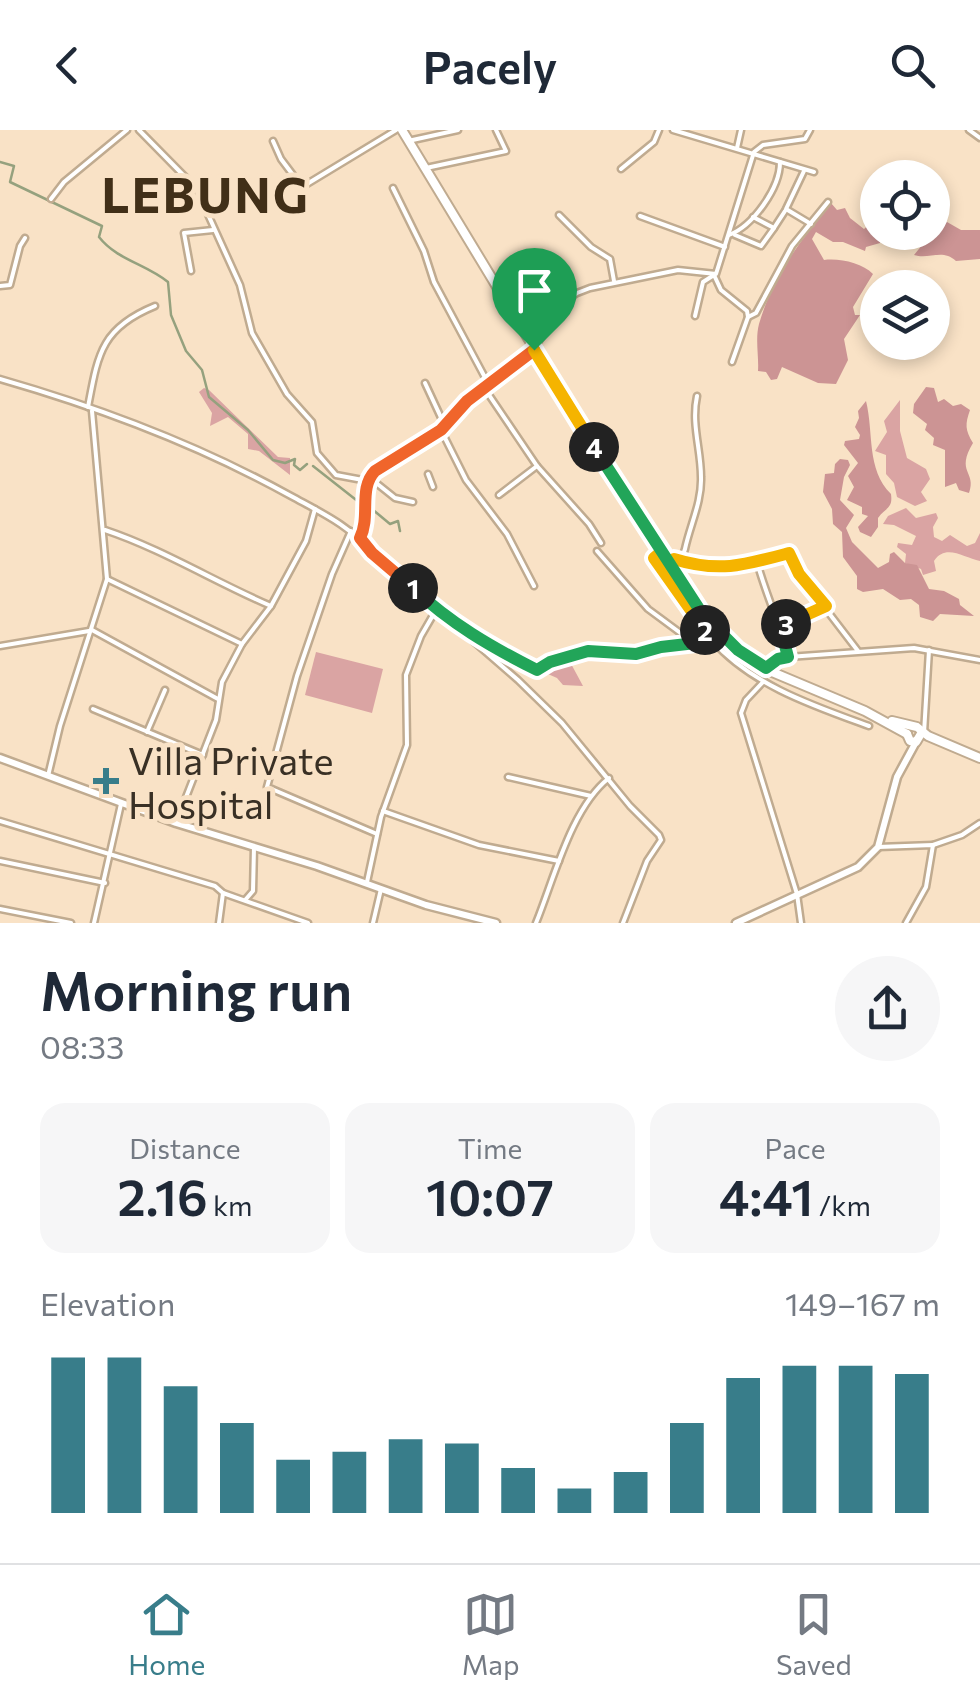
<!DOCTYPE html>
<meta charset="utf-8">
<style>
:root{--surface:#fff;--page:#f6f6f7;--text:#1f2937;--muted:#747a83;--line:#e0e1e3;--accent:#387d8a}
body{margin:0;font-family:Commissioner,sans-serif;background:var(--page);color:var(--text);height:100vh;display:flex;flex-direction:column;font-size:38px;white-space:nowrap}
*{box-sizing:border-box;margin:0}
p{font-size:32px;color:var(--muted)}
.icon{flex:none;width:55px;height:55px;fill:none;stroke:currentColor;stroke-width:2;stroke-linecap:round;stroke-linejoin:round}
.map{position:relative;height:793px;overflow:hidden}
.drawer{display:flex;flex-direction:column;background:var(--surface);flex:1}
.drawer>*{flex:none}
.fabs{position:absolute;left:860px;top:30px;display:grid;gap:20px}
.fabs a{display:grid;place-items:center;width:90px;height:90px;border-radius:50%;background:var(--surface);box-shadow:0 5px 15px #0003;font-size:50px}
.pin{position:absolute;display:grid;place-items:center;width:85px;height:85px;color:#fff;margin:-102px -42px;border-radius:50% 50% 50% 0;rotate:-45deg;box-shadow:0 0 10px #0007}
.pin .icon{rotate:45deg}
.km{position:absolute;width:50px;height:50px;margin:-25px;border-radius:50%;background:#222;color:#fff;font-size:28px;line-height:50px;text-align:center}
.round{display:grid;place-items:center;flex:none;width:105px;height:105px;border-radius:52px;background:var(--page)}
.overview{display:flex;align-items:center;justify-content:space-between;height:170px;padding:0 40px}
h1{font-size:55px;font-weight:600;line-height:75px}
.metrics{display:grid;grid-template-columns:repeat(3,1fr);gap:15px;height:170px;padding:10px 40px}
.metrics div{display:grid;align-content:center;border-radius:25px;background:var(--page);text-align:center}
.metrics b{font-size:50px;font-weight:600}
.metrics small{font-size:28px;font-weight:400}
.metrics p{font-size:28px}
.chart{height:280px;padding:20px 40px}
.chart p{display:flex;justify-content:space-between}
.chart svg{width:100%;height:180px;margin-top:10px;stroke:var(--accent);stroke-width:6}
header{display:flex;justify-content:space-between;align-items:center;height:130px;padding:0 40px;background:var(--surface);font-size:45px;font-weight:600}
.menu{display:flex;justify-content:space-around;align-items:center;height:140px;border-top:2px solid var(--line);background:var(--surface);font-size:28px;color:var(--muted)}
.menu a{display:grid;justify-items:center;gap:5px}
.menu .selected{color:var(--accent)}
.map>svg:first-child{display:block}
</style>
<header><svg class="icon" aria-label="back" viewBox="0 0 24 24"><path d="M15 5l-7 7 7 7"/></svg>Pacely<svg class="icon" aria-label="search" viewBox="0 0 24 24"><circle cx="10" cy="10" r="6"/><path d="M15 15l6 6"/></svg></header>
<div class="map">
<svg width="980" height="793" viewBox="0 0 980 793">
<rect width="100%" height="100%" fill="#f9e2c6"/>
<!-- green -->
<g fill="#daa4a3">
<path d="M204 258 209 260 278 327 290 328V345L259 321 248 319V304L228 287 210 296 212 283 199 262Z"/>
<path d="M900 270V301L907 328 926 339 930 349 921 362 927 371 915 376 897 367 894 353 886 344V325L875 321 887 302 884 291Z"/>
<path d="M906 378 916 388 936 383 938 388 933 397 934 407 942 411 950 405 967 416 975 413 980 403V431C964 428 946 413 934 431L936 441 923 445 921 439 905 433 906 424 897 417 898 413 912 415 916 406 894 395 883 394 888 386Z"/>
<path d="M316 522 383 539 372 583 305 565Z"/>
<path d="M569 530 583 556 563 555 557 548 541 541Z"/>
</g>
<!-- forest -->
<g fill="#cc9494">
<path d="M831 73 837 80 845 78 850 88 864 99 877 88 878 102 880 103V113L866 117 865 121 843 112H833L816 102 812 109 824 130C840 128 862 133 873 144L853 177 855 185H860L844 209 848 230 836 254 818 253 782 237 777 249 771 250 766 242 758 241C759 226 755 209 759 194 774 143 800 112 831 73Z"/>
<path d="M947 92 961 100H980V129L956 131C942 118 929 130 914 125L927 109 926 104 932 102 938 94Z"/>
<path d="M926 257 934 258 938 272 944 269 953 276 961 274 970 280C965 294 965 300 973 313 955 343 977 341 969 363L959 360 956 353 945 357V320L933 315 934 308 925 300 927 294 913 283 914 274Z"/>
<path d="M866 271C874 303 866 339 891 364 893 379 886 377 878 388V397L871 407 860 402 858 397 868 386 862 384V377L847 370 854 357 848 346 858 333 844 315 845 311 859 309 860 305 855 297 859 288 858 281Z"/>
<path d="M840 329 848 330 850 335 844 347 840 370 854 385 846 398 852 412 878 438 889 432 890 424 894 422 905 433 917 435 929 459 944 461 959 469 960 475 974 486 940 484 933 491 920 487 919 475 911 469 900 470 883 459 863 462 857 459V446L843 427 842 402 833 394 832 379 823 362 825 344 834 343 835 334Z"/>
</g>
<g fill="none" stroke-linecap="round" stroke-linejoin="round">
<!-- stream -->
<g stroke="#95a17e" stroke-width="2.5">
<path d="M0 32 14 36 10 52 102 96 99 107C117 130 146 134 168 152L171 185 186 221 202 240 209 267 248 300 273 330 285 333 295 329 294 335 300 340 307 334"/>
<path d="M313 336 360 373"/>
<path d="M372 379 390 394 398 391 400 401"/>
</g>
<!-- street casing -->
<g stroke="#c0ab90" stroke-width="9">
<g id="street">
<path d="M139 0 196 58 240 155 252 203 287 264 312 292 317 323 336 345 368 351"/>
<path d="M673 0 814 42"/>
<path d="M969 0 980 8"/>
<path d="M273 11 281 29 302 57 396 0"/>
<path d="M408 11 458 0"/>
<path d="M737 18 741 0"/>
<path d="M426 38 506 21 496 0"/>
<path d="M621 39 654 12 659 0"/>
<path d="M804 41 786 79 811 94"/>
<path d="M393 58 424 121 434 152 489 255"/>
<path d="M51 69 64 52 127 0"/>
<path d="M559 85 591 117 610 129 614 151"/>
<path d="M640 86 725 117"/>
<path d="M753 87 774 98 785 81"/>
<path d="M729 105C753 96 780 58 780 32"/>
<path d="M735 105 761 116 774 98"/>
<path d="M191 141 184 103 213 100"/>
<path d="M0 156 10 155 20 116 25 108"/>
<path d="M695 186 703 152 714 145 721 160 747 181 748 187 732 232"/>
<path d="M748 187 756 183 792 116 828 72"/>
<path d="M0 249C101 278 199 315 291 366 320 382 351 396 372 423L518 550 562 593 630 676 659 705 661 710 647 731 623 793"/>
<path d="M425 253 444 294"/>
<path d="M485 259 537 336 499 365"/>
<path d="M88 277C98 224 101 198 155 176"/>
<path d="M441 300 466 350 507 404 534 456"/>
<path d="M537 336 589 394 601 413"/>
<path d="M428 344 433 357"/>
<path d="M370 348 395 368 413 372"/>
<path d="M105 400C162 419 215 452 271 476L306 411 315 379"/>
<path d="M351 401 332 444 297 546 267 657 377 704"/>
<path d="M360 408 365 399 369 348 441 300 467 271 529 225 569 168 577 163 590 158 678 140 716 144 754 22 763 15 805 9 810 0"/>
<path d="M597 421 648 479 694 513"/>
<path d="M661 422 654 428 657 433C674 459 692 486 712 510 751 555 814 576 869 596"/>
<path d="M674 429 683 425 685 419C690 395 702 372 701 347 701 319 691 294 697 266"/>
<path d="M757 432C766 465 780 494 788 527"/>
<path d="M669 434 674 429C718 444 745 435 789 423L799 444 858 521"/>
<path d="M107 449 242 514"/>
<path d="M780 496 825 476"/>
<path d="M92 500 218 569"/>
<path d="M461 500 474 503 537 539 550 532 589 521 637 524 661 517 713 511"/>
<path d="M0 516 89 501"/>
<path d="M765 539 778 529 788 527 914 518 980 530"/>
<path d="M763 552 746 570 741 583 797 764 801 793"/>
<path d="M93 579 203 625"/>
<path d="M147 602 165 560"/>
<path d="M924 603 929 520"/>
<path d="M48 646 60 596 107 449 92 281"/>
<path d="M508 647 591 666"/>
<path d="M383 681 479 715 559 731"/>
<path d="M0 691 215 756 223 763 308 793"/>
<path d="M176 693 216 590 222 552 242 514 271 476"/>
<path d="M933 715 962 705 980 693"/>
<path d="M878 717 933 715 926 757 906 793"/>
<path d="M0 731 105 753"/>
<path d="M367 752 381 687 407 615 406 545 421 506 436 480"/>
<path d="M246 769 253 761 254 717"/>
<path d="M0 779 71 793"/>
<path d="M94 793 121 674"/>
<path d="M219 793 223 763"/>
<path d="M373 793 381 759"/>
<path d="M536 793C554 749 571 678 609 648"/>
</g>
</g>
<!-- secondary casing -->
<g stroke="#c0ab90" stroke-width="11">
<g id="secondary">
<path d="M0 628 176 693 317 736 426 775 496 793"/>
<path d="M736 793 858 737 878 717 897 647 916 612"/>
</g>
</g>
<!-- primary casing -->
<g stroke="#c0ab90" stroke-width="12">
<g id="primary">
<path d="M402 0 634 383 712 496 765 539 865 581 907 604"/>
<path d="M892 591 917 597 928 606 980 628"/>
<path d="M907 604 910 611 916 612 922 602"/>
</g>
</g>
<!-- street -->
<use href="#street" stroke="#fff" stroke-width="4"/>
<!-- secondary -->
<use href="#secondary" stroke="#fff" stroke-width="6"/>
<!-- primary -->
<use href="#primary" stroke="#fff" stroke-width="8"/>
</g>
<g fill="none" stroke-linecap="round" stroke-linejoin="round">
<!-- split-1 casing -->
<g stroke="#fff" stroke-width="20">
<path id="split-1" d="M413 458 372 423 360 408C371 386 358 359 375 341L441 300 467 271 534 220"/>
</g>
<!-- split-2 casing -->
<g stroke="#fff" stroke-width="20">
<path id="split-2" d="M413 458C450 493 491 517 537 540L550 532 588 521 636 524 661 517 713 511 705 500"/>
</g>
<!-- split-3 casing -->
<g stroke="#fff" stroke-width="20">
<path id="split-3" d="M705 500 654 428 661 422 669 434 674 429C719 443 745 435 789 423L799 444 826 476 786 494"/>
</g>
<!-- split-4 casing -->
<g stroke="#fff" stroke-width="20">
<path id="split-4" d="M594 317 703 485 738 520 766 538 778 529 788 527 780 496 786 494"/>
</g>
<!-- split-5 casing -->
<g stroke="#fff" stroke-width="20">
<path id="split-5" d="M534 220 594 317"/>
</g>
<!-- split-1 -->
<use href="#split-1" stroke="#f0652b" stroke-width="12"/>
<!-- split-2 -->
<use href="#split-2" stroke="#22a559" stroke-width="12"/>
<!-- split-3 -->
<use href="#split-3" stroke="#f5b400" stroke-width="12"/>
<!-- split-4 -->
<use href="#split-4" stroke="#22a559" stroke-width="12"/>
<!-- split-5 -->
<use href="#split-5" stroke="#f5b400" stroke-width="12"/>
</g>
<!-- markers -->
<path fill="#387d8a" stroke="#f9e2c6" stroke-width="4" d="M101 636h10v10h10v10h-10v10h-10v-10h-10v-10h10z"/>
<g text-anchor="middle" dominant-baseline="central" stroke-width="10" stroke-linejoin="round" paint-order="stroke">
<!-- poi labels -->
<g font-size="38" fill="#393025" stroke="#f9e2c6" text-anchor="start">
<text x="128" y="629">Villa Private<tspan x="128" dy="44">Hospital</tspan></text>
</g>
<!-- district labels -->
<g font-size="48" font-weight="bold" letter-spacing="2.5" fill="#412f18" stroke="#f9e2c6">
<text x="206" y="63">LEBUNG</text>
</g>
</g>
</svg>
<div class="fabs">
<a><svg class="icon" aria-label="locate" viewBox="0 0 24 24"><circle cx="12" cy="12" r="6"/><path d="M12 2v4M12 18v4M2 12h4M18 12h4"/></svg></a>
<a><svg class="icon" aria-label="layers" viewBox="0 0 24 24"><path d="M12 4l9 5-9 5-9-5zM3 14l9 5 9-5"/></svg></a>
</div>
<div class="pin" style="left:534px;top:220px;background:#1e9e55"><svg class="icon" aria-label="arrive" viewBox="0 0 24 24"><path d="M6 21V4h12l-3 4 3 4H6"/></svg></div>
<b class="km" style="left:413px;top:458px">1</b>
<b class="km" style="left:705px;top:500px">2</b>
<b class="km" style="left:786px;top:494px">3</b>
<b class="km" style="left:594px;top:317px">4</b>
</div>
<section class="drawer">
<div class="overview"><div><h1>Morning run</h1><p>08:33</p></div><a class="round"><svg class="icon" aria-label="share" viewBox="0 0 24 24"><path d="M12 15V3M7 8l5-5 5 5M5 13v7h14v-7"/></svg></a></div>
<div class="metrics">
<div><p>Distance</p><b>2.16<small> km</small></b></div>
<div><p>Time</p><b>10:07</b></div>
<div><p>Pace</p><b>4:41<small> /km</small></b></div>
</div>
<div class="chart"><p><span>Elevation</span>149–167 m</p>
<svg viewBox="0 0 160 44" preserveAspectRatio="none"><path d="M5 44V6M15 44V6M25 44V13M35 44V22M45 44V31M55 44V29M65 44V26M75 44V27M85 44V33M95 44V38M105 44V34M115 44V22M125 44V11M135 44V8M145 44V8M155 44V10"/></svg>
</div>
</section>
<nav class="menu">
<a class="selected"><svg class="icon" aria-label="home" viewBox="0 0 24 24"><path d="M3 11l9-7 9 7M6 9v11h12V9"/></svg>Home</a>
<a><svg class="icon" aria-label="map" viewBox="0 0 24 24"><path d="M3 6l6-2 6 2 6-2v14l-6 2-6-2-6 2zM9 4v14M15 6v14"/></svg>Map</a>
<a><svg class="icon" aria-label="saved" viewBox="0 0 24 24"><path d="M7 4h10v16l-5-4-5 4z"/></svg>Saved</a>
</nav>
